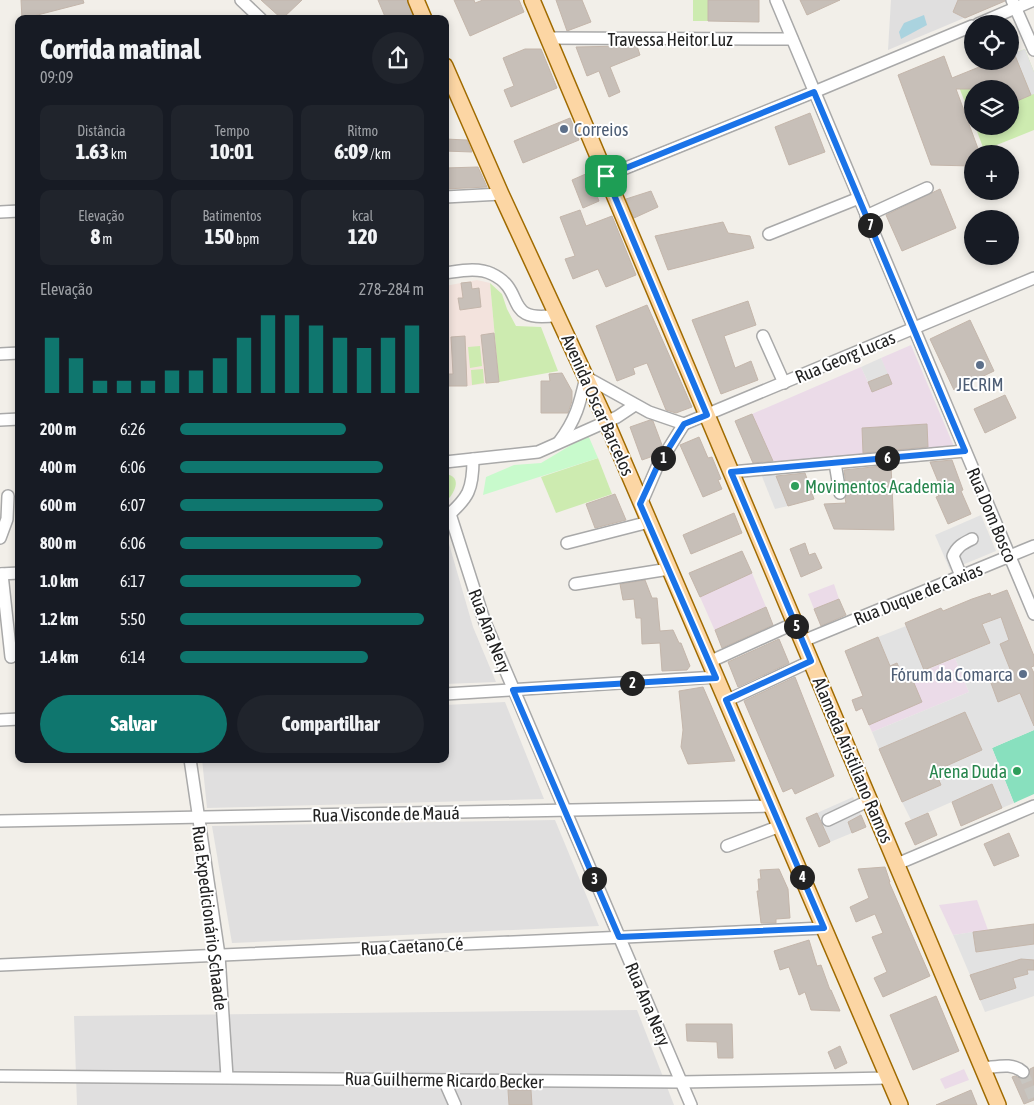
<!DOCTYPE html>
<html lang="pt">
<meta charset="utf-8">
<style>
:root{--surface:#171b24;--page:#20242c;--text:#f1f3f6;--muted:#9ea1a6;--accent:#0f766e}
body{margin:0;font-family:"Asap Condensed",sans-serif;background:var(--page);color:var(--text);height:100vh;display:flex;flex-direction:column;font-size:19px;white-space:nowrap}
*{box-sizing:border-box;margin:0}
p{font-size:16px;color:var(--muted)}
.icon{flex:none;width:28px;height:28px;fill:none;stroke:currentColor;stroke-width:2;stroke-linecap:round;stroke-linejoin:round}
.map{position:relative;flex:1;overflow:hidden}
.sheet{position:absolute;left:15px;top:15px;width:434px;height:748px;display:flex;flex-direction:column;background:var(--surface);border-radius:10px;box-shadow:0 2px 8px #0003}
.sheet>*{flex:none}
.buttons{position:absolute;left:964px;top:15px;display:grid;gap:10px}
.buttons a{display:grid;place-items:center;width:55px;height:55px;border-radius:50%;background:var(--surface);box-shadow:0 2px 8px #0003;font-size:25px}
.pin{position:absolute;display:grid;place-items:center;width:42px;height:42px;color:#fff;margin:-21px;border-radius:10px;box-shadow:0 2px 8px #0006}
.km{position:absolute;width:25px;height:25px;margin:-12px;border-radius:50%;background:#222;color:#fff;font-size:14px;line-height:25px;text-align:center}
.round{display:grid;place-items:center;flex:none;width:52px;height:52px;border-radius:26px;background:var(--page)}
.head{display:flex;align-items:center;justify-content:space-between;height:85px;padding:0 25px}
h1{font-size:28px;font-weight:800;line-height:38px}
.stats{display:grid;grid-template-columns:repeat(3,1fr);gap:8px;height:85px;padding:5px 25px}
.stats div{display:grid;align-content:center;border-radius:10px;background:var(--page);text-align:center}
.stats b{font-size:21px;font-weight:800}
.stats small{font-size:14px;font-weight:400}
.stats p{font-size:14px}
.chart{height:140px;padding:10px 25px}
.chart p{display:flex;justify-content:space-between}
.chart svg{width:100%;height:90px;margin-top:5px;stroke:var(--accent);stroke-width:6}
.action{display:flex;gap:10px;margin-top:auto;padding:10px 25px}
.action a{flex:1;height:58px;border-radius:30px;background:var(--accent);color:#fff;font-size:20px;font-weight:800;line-height:58px;text-align:center}
.action a+a{background:var(--page);color:var(--text)}
ul{padding:0 25px;list-style:none;font-size:16px}
li{display:grid;grid-template-columns:80px 60px 1fr;align-items:center;height:38px}
li i{height:12px;border-radius:6px;background:var(--accent)}
.map>svg:first-child{display:block}
</style>
<div class="map">
<svg width="1034" height="1105" viewBox="0 0 1034 1105">
<rect width="100%" height="100%" fill="#f2efe9"/>
<!-- residential -->
<g fill="#e0dfdf">
<path d="M891 0H1007L888 50Z"/>
<path d="M445 530 473 627 496 682 445 684Z"/>
<path d="M505 702 544 799 207 808 202 759H445V705Z"/>
<path d="M555 820 599 926 232 943 212 826Z"/>
<path d="M637 1010 674 1105H77L74 1016Z"/>
</g>
<!-- industrial -->
<g fill="#ebdbe8">
<path d="M911 345 955 449 773 463 752 414 861 367 868 382 887 374 881 358Z"/>
<path d="M752 573 766 607 715 631 700 597Z"/>
<path d="M834 584 839 599 814 609 808 594Z"/>
<path d="M955 658 969 692 872 732 862 709 856 711 852 700Z"/>
<path d="M977 900 988 930 953 935 939 905Z"/>
<path d="M964 1069 969 1080 945 1089 940 1079Z"/>
</g>
<!-- military -->
<path fill="#f3e3dd" d="M477 280 490 283 499 382 467 386H445V286Z"/>
<!-- grass -->
<g fill="#cdebb0">
<rect x="693" y="0" width="15" height="21"/>
<path d="M1025 49 1034 72V130L984 150 975 126H1010V89H972V120L955 77 1010 61V55Z"/>
<path d="M490 283 502 294 507 309 516 326 541 327 558 371 499 382Z"/>
<path d="M480 346 482 366 470 368 468 347Z"/>
<path d="M483 369 484 383 472 385 471 370Z"/>
<path d="M598 458 612 494 556 513 541 477Z"/>
<path d="M445 474C464 476 454 495 445 502Z"/>
</g>
<!-- park -->
<path fill="#c8facc" d="M588 435 598 458 483 495 486 477 514 465 541 463Z"/>
<!-- pitch -->
<path fill="#88e0be" d="M1034 730V794L1014 803 992 748Z"/>
<!-- parking -->
<g fill="#e2e2e2">
<path d="M1025 49 1034 72V94L1031 95 1014 53Z"/>
<path d="M881 358 888 374 868 382 861 367Z"/>
<path d="M775 473 788 506 775 509 761 474Z"/>
<path d="M981 515 996 551 950 570 935 535Z"/>
<path d="M1001 617 1006 629 1023 630 1025 634 1000 644 1012 674 991 683 998 701 1020 693 1028 713 1034 711V730L992 748 1014 803 1002 808 992 784 911 820 902 802 941 785 935 771 982 750 965 712 879 749 872 732 969 692 955 658 904 679 897 663 890 666 878 637 906 626 961 655 989 644 982 625Z"/>
<path d="M853 797 861 815 848 822 852 833 830 842 817 813Z"/>
<path d="M973 932 976 952 1034 944V960L970 975 953 935Z"/>
<path d="M1027 970H1034V996L985 1012 980 1000 1016 988 1013 978 1028 974Z"/>
</g>
<!-- water -->
<path fill="#aad3df" d="M924 15 927 25 901 39 899 32 904 23Z"/>
<!-- building -->
<g fill="#c7bfb8" stroke="#c4b6ab">
<path d="M21 0H83L84 3 22 19Z"/>
<path d="M261 0H302L282 19Z"/>
<path d="M378 0H407L414 19H386Z"/>
<path d="M454 0H474L475 3 483 0H519L524 12 470 36Z"/>
<path d="M556 0H582L591 22 567 31Z"/>
<path d="M708 0H759V22L708 21Z"/>
<path d="M800 0H840L807 15Z"/>
<path d="M958 0H1005V1L965 18 953 12Z"/>
<path d="M1010 43 1031 95 1010 104V89H956L980 154H972V166L931 165 898 75 944 56 952 78 994 61H1010Z"/>
<path d="M623 46H637L640 55 610 67 620 92 609 97 599 71 587 76 576 47Z"/>
<path d="M525 49H541L557 88 511 107 504 90 514 86 503 58Z"/>
<path d="M810 113 825 152 789 165 775 127Z"/>
<path d="M570 118 579 140 523 163 514 141Z"/>
<path d="M445 139 467 140 472 152 445 151Z"/>
<path d="M478 167 487 187 445 189V168Z"/>
<path d="M588 173 599 201 583 208 572 180Z"/>
<path d="M940 189 956 228 902 251 886 215Z"/>
<path d="M651 191 658 207 634 218 626 199Z"/>
<path d="M580 210 586 226 612 216 636 275 606 287 598 269 573 279 565 259 575 256 560 217Z"/>
<path d="M723 222 728 233 750 236 754 248 668 270 655 236Z"/>
<path d="M471 282 472 289 479 288 481 307 460 310 458 298H463L461 283Z"/>
<path d="M748 301 756 325 724 336 735 368 751 361 758 380 721 394 692 320Z"/>
<path d="M647 305 692 407 676 413 666 410 647 363 633 368 635 374 617 381 596 326Z"/>
<path d="M970 320 994 371 954 390 930 339Z"/>
<path d="M494 333 499 382 486 383 481 335Z"/>
<path d="M465 336 467 386H445V374H453L451 337Z"/>
<path d="M562 373 572 391V401L568 413H541V381H550L549 374Z"/>
<path d="M888 374 892 384 872 392 868 382Z"/>
<path d="M1005 395 1016 418 985 433 974 409Z"/>
<path d="M752 414 773 461 753 463 735 421Z"/>
<path d="M650 420 653 421 662 445 656 455 642 460 630 427Z"/>
<path d="M927 424 928 447 863 453 862 428Z"/>
<path d="M699 437 708 458 712 457 721 479 718 480 722 489 703 497 680 445Z"/>
<path d="M952 460 963 490 961 491 971 514 948 524 936 497 939 496 937 493 942 491 930 462Z"/>
<path d="M891 465 894 530 834 529 824 504 846 503 845 498 847 492 844 470Z"/>
<path d="M805 473 814 499 788 506 776 476Z"/>
<path d="M615 494 626 520 595 528 586 504Z"/>
<path d="M734 513 742 533 691 554 683 535Z"/>
<path d="M805 543 809 555 815 553 822 568 801 577 790 549Z"/>
<path d="M742 551 752 573 700 597 689 573Z"/>
<path d="M645 580 652 598H657L660 631 673 630 679 643H681L690 666 687 670 662 671 660 643 642 644 641 618H636L634 599 623 600 620 584Z"/>
<path d="M1007 590 1034 656V666L1031 667 1034 673V726L1020 693 998 702 991 683 1012 674 1000 644 1009 640 1001 617 982 624 990 643 924 670 905 623 941 608 943 611 972 599 990 593 991 596Z"/>
<path d="M839 599 846 615 821 626 814 609Z"/>
<path d="M766 607 773 625 722 648 715 630Z"/>
<path d="M878 637 890 666 897 663 904 679 911 676 922 702 869 725 862 708 856 711 852 700 863 696 845 651Z"/>
<path d="M779 639 789 663 738 687 728 662Z"/>
<path d="M795 677 834 776 795 794 792 788 783 792 744 701Z"/>
<path d="M703 687 716 717 735 761 688 764 681 747 683 730 679 691Z"/>
<path d="M965 712 982 750 935 771 941 785 902 802 879 749Z"/>
<path d="M992 784 1002 808 961 826 952 802Z"/>
<path d="M817 813 830 842 819 847 806 818Z"/>
<path d="M928 813 937 835 915 845 905 823Z"/>
<path d="M861 815 866 827 852 833 848 822Z"/>
<path d="M1009 833 1019 856 994 866 984 844Z"/>
<path d="M885 867 890 882H889L930 976 883 997 874 978 887 972 872 937 883 933 875 914 856 922 850 907 869 898 858 869Z"/>
<path d="M779 869 788 889 790 918 776 919V923H761L757 891H759L758 879H761L760 870Z"/>
<path d="M1034 924V944L976 952 973 932Z"/>
<path d="M809 940 817 966 821 965 830 990H831L840 1011 811 1010 805 992 799 995 789 967 780 970 774 951Z"/>
<path d="M1021 959 1034 960V970H1027L1028 974 1013 978 1016 988 980 1000 970 975Z"/>
<path d="M936 996 959 1051 913 1070 890 1015Z"/>
<path d="M686 1024H732L733 1058H718L717 1042 687 1041Z"/>
<path d="M840 1046 847 1063 835 1069 828 1052Z"/>
<path d="M1034 1067V1100L1024 1104 1012 1077 1015 1076 1022 1079H1026L1029 1076 1030 1069Z"/>
<path d="M508 1090H531L532 1105H509Z"/>
<path d="M971 1090 977 1105H936Z"/>
</g>
<g fill="none" stroke-linecap="round" stroke-linejoin="round">
<!-- minor-tunnel -->
<path stroke="#c8c6c1" stroke-width="11" stroke-dasharray="11 5.5" stroke-linecap="butt" d="M1023 1072 1034 1099"/>
<!-- minor casing -->
<g stroke="#a9a9a9" stroke-width="14">
<g id="minor">
<path d="M241 0 261 19"/>
<path d="M776 0 1034 614"/>
<path d="M1012 0 1034 50"/>
<path d="M978 24 1034 0"/>
<path d="M548 38 792 39"/>
<path d="M606 176 814 92 972 26"/>
<path d="M445 197 501 194"/>
<path d="M0 212 19 211"/>
<path d="M866 216 927 188"/>
<path d="M769 234 859 198"/>
<path d="M445 273C460 271 478 267 492 274 528 291 501 324 558 315"/>
<path d="M763 336 784 383"/>
<path d="M0 354 19 353"/>
<path d="M0 420 19 419"/>
<path d="M684 424 1034 278"/>
<path d="M559 442C576 420 580 403 586 377L649 412 684 424"/>
<path d="M445 462 538 452 617 417 635 405"/>
<path d="M835 463 840 493"/>
<path d="M731 472 965 451"/>
<path d="M641 504 657 467 684 424"/>
<path d="M450 514 484 620 691 1105"/>
<path d="M445 518C469 498 473 489 473 459"/>
<path d="M0 538 7 519 8 496"/>
<path d="M567 543 649 522"/>
<path d="M0 574 19 573"/>
<path d="M2 574 11 657"/>
<path d="M961 576 953 556C957 546 964 543 972 539"/>
<path d="M575 584 669 569"/>
<path d="M803 641 1034 546"/>
<path d="M709 662 795 623"/>
<path d="M445 694 716 677"/>
<path d="M726 701 811 661"/>
<path d="M0 720 19 719"/>
<path d="M190 759 219 955 227 1077"/>
<path d="M828 820 870 800"/>
<path d="M0 821 772 806"/>
<path d="M727 846 780 826"/>
<path d="M897 864 1034 806"/>
<path d="M0 965 824 928"/>
<path d="M983 1068C997 1067 1012 1062 1023 1072"/>
<path d="M0 1076 681 1082 888 1078"/>
<path d="M444 1080 455 1105"/>
</g>
</g>
<!-- major casing -->
<g stroke="#a06b00" stroke-width="18">
<g id="major">
<path d="M416 0 424 19"/>
<path d="M532 0 998 1105"/>
<path d="M445 66 501 194 606 421 900 1105"/>
</g>
</g>
<!-- minor -->
<use href="#minor" stroke="#fff" stroke-width="11"/>
<!-- major -->
<use href="#major" stroke="#fcd6a4" stroke-width="15"/>
</g>
<g fill="none" stroke-linecap="round" stroke-linejoin="round">
<!-- route casing -->
<g stroke="#fff" stroke-width="10">
<path id="route" d="M814 92 965 451 731 472 811 661 726 700 824 928 619 937 513 690 716 678 640 504 657 467 684 424 707 415 606 176Z"/>
</g>
<!-- route -->
<use href="#route" stroke="#1a73e8" stroke-width="6"/>
</g>
<!-- markers -->
<g fill="#5c6f8a" stroke="#fff" stroke-width="2">
<circle cx="564" cy="129" r="5"/>
<circle cx="980" cy="365" r="5"/>
<circle cx="1023" cy="674" r="5"/>
</g>
<g fill="#2e9e5b" stroke="#fff" stroke-width="2">
<circle cx="795" cy="486" r="5"/>
<circle cx="1017" cy="771" r="5"/>
</g>
<g text-anchor="middle" dominant-baseline="central" stroke-width="4" stroke-linejoin="round" paint-order="stroke">
<!-- street labels -->
<g font-size="18" fill="#222" stroke="#fff">
<text x="670" y="39">Travessa Heitor Luz</text>
<text transform="translate(845 357) rotate(-23)">Rua Georg Lucas</text>
<text transform="translate(598 405) rotate(66)">Avenida Oscar Barcelos</text>
<text transform="translate(992 515) rotate(67)">Rua Dom Bosco</text>
<text transform="translate(918 594) rotate(-22)">Rua Duque de Caxias</text>
<text transform="translate(490 631) rotate(69)">Rua Ana Nery</text>
<text transform="translate(853 760) rotate(67)">Alameda Aristiliano Ramos</text>
<text transform="translate(386 814) rotate(-1)">Rua Visconde de Mauá</text>
<text transform="translate(210 918) rotate(83)">Rua Expedicionário Schaade</text>
<text transform="translate(412 946) rotate(-3)">Rua Caetano Cé</text>
<text transform="translate(648 1004) rotate(67)">Rua Ana Nery</text>
<text transform="translate(444 1080) rotate(1)">Rua Guilherme Ricardo Becker</text>
</g>
<!-- service labels -->
<g font-size="18" fill="#4e5e75" stroke="#fff" text-anchor="start">
<text x="574" y="129">Correios</text>
<text x="980" y="384" text-anchor="middle">JECRIM</text>
<text x="1013" y="674" text-anchor="end">Fórum da Comarca</text>
</g>
<!-- leisure labels -->
<g font-size="18" fill="#27864d" stroke="#fff" text-anchor="start">
<text x="805" y="486">Movimentos Academia</text>
<text x="1007" y="771" text-anchor="end">Arena Duda</text>
</g>
</g>
</svg>
<div class="buttons">
<a><svg class="icon" aria-label="locate" viewBox="0 0 24 24"><circle cx="12" cy="12" r="6"/><path d="M12 2v4M12 18v4M2 12h4M18 12h4"/></svg></a>
<a><svg class="icon" aria-label="layers" viewBox="0 0 24 24"><path d="M12 4l9 5-9 5-9-5zM3 14l9 5 9-5"/></svg></a>
<a>+</a>
<a>−</a>
</div>
<div class="pin" style="left:606px;top:176px;background:#1e9e55"><svg class="icon" aria-label="arrive" viewBox="0 0 24 24"><path d="M6 21V4h12l-3 4 3 4H6"/></svg></div>
<b class="km" style="left:663px;top:458px">1</b>
<b class="km" style="left:632px;top:683px">2</b>
<b class="km" style="left:594px;top:879px">3</b>
<b class="km" style="left:802px;top:877px">4</b>
<b class="km" style="left:796px;top:626px">5</b>
<b class="km" style="left:887px;top:458px">6</b>
<b class="km" style="left:870px;top:225px">7</b>
<section class="sheet">
<div class="head"><div><h1>Corrida matinal</h1><p>09:09</p></div><a class="round"><svg class="icon" aria-label="share" viewBox="0 0 24 24"><path d="M12 15V3M7 8l5-5 5 5M5 13v7h14v-7"/></svg></a></div>
<div class="stats">
<div><p>Distância</p><b>1.63<small> km</small></b></div>
<div><p>Tempo</p><b>10:01</b></div>
<div><p>Ritmo</p><b>6:09<small> /km</small></b></div>
</div>
<div class="stats">
<div><p>Elevação</p><b>8<small> m</small></b></div>
<div><p>Batimentos</p><b>150<small> bpm</small></b></div>
<div><p>kcal</p><b>120</b></div>
</div>
<div class="chart"><p><span>Elevação</span>278–284 m</p>
<svg viewBox="0 0 160 44" preserveAspectRatio="none"><path d="M5 44V17M15 44V27M25 44V38M35 44V38M45 44V38M55 44V33M65 44V33M75 44V27M85 44V17M95 44V6M105 44V6M115 44V11M125 44V17M135 44V22M145 44V17M155 44V11"/></svg>
</div>
<ul>
<li><b>200 m</b>6:26<i style="width:68%"></i></li>
<li><b>400 m</b>6:06<i style="width:83%"></i></li>
<li><b>600 m</b>6:07<i style="width:83%"></i></li>
<li><b>800 m</b>6:06<i style="width:83%"></i></li>
<li><b>1.0 km</b>6:17<i style="width:74%"></i></li>
<li><b>1.2 km</b>5:50<i style="width:100%"></i></li>
<li><b>1.4 km</b>6:14<i style="width:77%"></i></li>
</ul>
<div class="action"><a>Salvar</a><a>Compartilhar</a></div>
</section>
</div>
